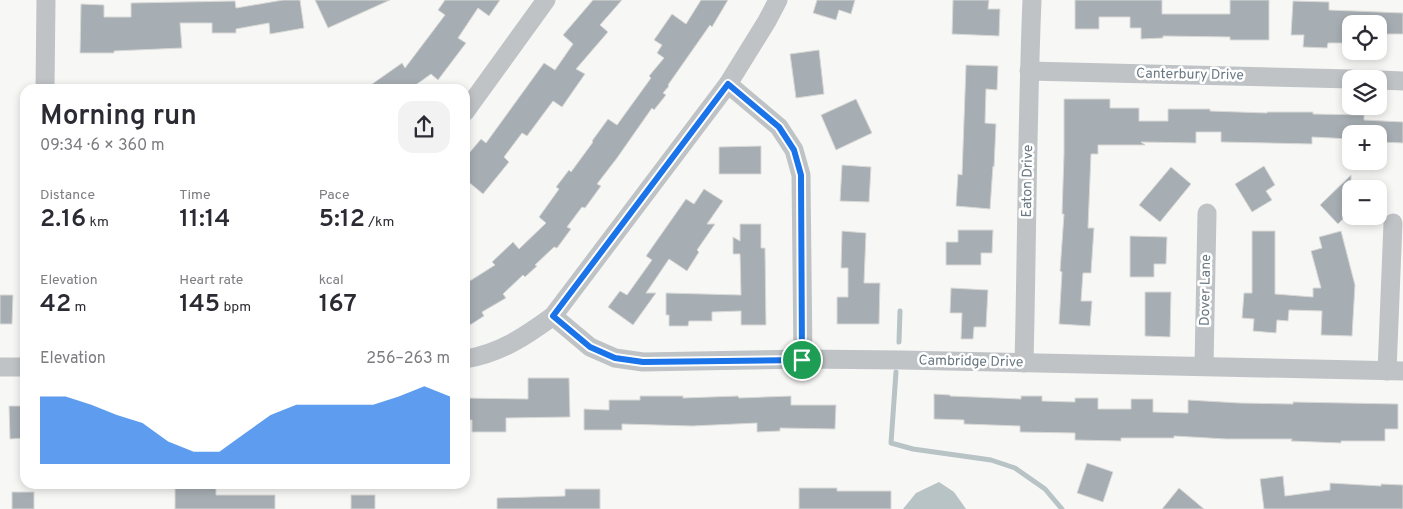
<!DOCTYPE html>
<meta charset="utf-8">
<style>
:root{--surface:#fff;--page:#f2f2f3;--text:#2b2b33;--muted:#7c7c81;--accent:#1a73e8}
body{margin:0;font-family:Overpass,sans-serif;background:var(--page);color:var(--text);height:100vh;display:flex;flex-direction:column;font-size:19px;white-space:nowrap}
*{box-sizing:border-box;margin:0}
p{font-size:16px;color:var(--muted)}
.icon{flex:none;width:28px;height:28px;fill:none;stroke:currentColor;stroke-width:2;stroke-linecap:round;stroke-linejoin:round}
.map{position:relative;flex:1;overflow:hidden}
.side{position:absolute;left:20px;top:84px;width:450px;height:405px;display:flex;flex-direction:column;background:var(--surface);border-radius:15px;box-shadow:0 2px 8px #0003}
.side>*{flex:none}
.tools{position:absolute;left:1342px;top:15px;display:grid;gap:10px}
.tools a{display:grid;place-items:center;width:45px;height:45px;border-radius:10px;background:var(--surface);box-shadow:0 2px 8px #0003;font-size:25px}
.pin{position:absolute;display:grid;place-items:center;width:42px;height:42px;color:#fff;margin:-21px;border:2px solid #fff;border-radius:50%;box-shadow:0 1px 5px #0007}
.round{display:grid;place-items:center;flex:none;width:52px;height:52px;border-radius:15px;background:var(--page)}
.summary{display:flex;align-items:center;justify-content:space-between;height:85px;padding:0 20px}
h1{font-size:28px;font-weight:600;line-height:38px}
.stats{display:grid;grid-template-columns:repeat(3,1fr);gap:8px;height:85px;padding:5px 20px}
.stats div{display:grid;align-content:center}
.stats b{font-size:25px;font-weight:600}
.stats small{font-size:14px;font-weight:400}
.stats p{font-size:14px}
.chart{height:140px;padding:10px 20px}
.chart p{display:flex;justify-content:space-between}
.chart svg{width:100%;height:90px;margin-top:5px;fill:var(--accent);opacity:.7}
.map>svg:first-child{display:block}
</style>
<div class="map">
<svg width="1403" height="509" viewBox="0 0 1403 509">
<rect width="100%" height="100%" fill="#f7f7f5"/>
<!-- water -->
<path fill="#b8c3c6" d="M939 482 954 492 966 509H903L916 493Z"/>
<g fill="none" stroke-linecap="round" stroke-linejoin="round">
<!-- stream -->
<g stroke="#b8c3c6" stroke-width="5">
<path d="M899 342 900 311"/>
<path d="M896 372 891 443 913 449 991 460 1015 468 1045 489 1062 509"/>
</g>
</g>
<!-- building -->
<g fill="#a7aeb3" stroke="#d9d9d7">
<path d="M283 0H300L304 28 270 34 269 23 236 29V33H212V23H180L182 48 114 51V53H80L81 4 104 5V17H131V3L235 1 236 8Z"/>
<path d="M315 0H390L328 28Z"/>
<path d="M445 0H500L489 16 478 8 458 38 466 43 438 80 431 74 410 89H365L402 63 405 68 445 15 438 10Z"/>
<path d="M593 0H622L600 25 608 32 576 69 585 74 562 107 553 101 527 136 522 133 504 157 509 162 483 194 465 179V158L481 139 486 143 544 63 555 70 573 44 563 35Z"/>
<path d="M701 0H728L712 27 710 25 668 85 669 86 663 93 666 95 654 110 652 108 617 158 597 184 601 186 585 208 582 207 567 227 571 229 557 248 554 247 535 265 537 266 525 277 523 275 503 294 506 298 482 312 484 316 470 325 465 317V284L495 265 492 262 513 242 519 249 546 223 539 217 559 189 556 187 569 170 571 172 593 142 592 141 608 119 617 125 651 78 649 76 664 58 657 53 662 45 654 40 672 14 686 24Z"/>
<path d="M817 0H855L851 14 839 10 836 20 813 13Z"/>
<path d="M953 0H989L988 9H1000L999 36 952 34Z"/>
<path d="M1075 0H1162V14H1230V0H1269V40H1230V37L1163 36V38L1141 39V28H1130V17H1099V29H1075Z"/>
<path d="M1293 1 1329 2V10L1403 13V34H1379V24H1351V43H1328L1327 48 1303 47 1304 35H1291Z"/>
<path d="M819 50 824 94 796 98 790 54Z"/>
<path d="M966 65 998 66 997 90 986 89 985 123 996 124 994 167 993 166 990 209 956 206 958 174 962 175Z"/>
<path d="M856 99 872 133 836 150 821 115Z"/>
<path d="M1064 99H1110V108H1139V121H1168V109H1210V111L1267 113V112H1313V114L1364 115V120L1403 122V143L1379 142V134H1351V139L1312 137V144L1221 142V132H1196V143L1141 142 1145 145H1098V154H1091L1088 228H1094L1091 273H1083L1081 301H1092L1090 326 1059 324 1062 272 1060 271 1064 214H1062L1064 154Z"/>
<path d="M761 146V174H719V147Z"/>
<path d="M842 165 871 167 869 202 840 201Z"/>
<path d="M1264 166 1275 185 1266 191 1272 200 1252 212 1235 184Z"/>
<path d="M1171 167 1191 184 1160 222 1139 205Z"/>
<path d="M1351 175V211L1338 224 1320 205Z"/>
<path d="M704 189 723 201 707 224H715L697 250 699 252 687 271 669 259 646 293H656L633 325 608 307 620 291 627 295 652 260 646 256 686 199 694 204Z"/>
<path d="M740 224H761V248H765L766 325H741V311L712 312V321H689L688 326H669V315H666V293L741 295 740 254H733V237L740 241Z"/>
<path d="M958 230H993L992 253H981V265H946V242H958Z"/>
<path d="M842 231 866 233 864 283H880L879 324H837V297H848V268H841Z"/>
<path d="M1252 231H1275V294L1313 297V288H1321L1311 251 1322 248 1319 237 1341 231 1355 285 1352 336 1321 335 1322 311 1289 310 1288 321 1277 320 1276 333 1253 331 1254 319 1242 318 1244 293H1252Z"/>
<path d="M1130 236 1167 237 1166 264H1154V277H1130Z"/>
<path d="M951 288 988 290 986 327H974L973 339H961L962 313H950Z"/>
<path d="M1145 292H1171L1170 337 1145 336Z"/>
<path d="M0 295H13L12 324H0Z"/>
<path d="M528 378H569L570 417 506 418V432H472V420H465V398L528 399Z"/>
<path d="M934 394 950 395V396L1021 399V396H1042V401L1075 402V398H1098V409H1131V399H1153V412L1188 413V400L1240 403 1293 404V402L1398 404V429H1385V441H1341V443L1291 441 1292 439H1226L1174 436V438H1121V441L1075 440V433L1020 432V426L964 424V420L934 419Z"/>
<path d="M640 396H683V398L738 396 739 398 791 396V405H836L835 429 780 428V431L757 432V423L692 426 622 424V430H584V409L609 410V400H640Z"/>
<path d="M9 406H25V438L10 439Z"/>
<path d="M1087 463 1113 472 1103 502 1077 493Z"/>
<path d="M1283 476 1285 496 1330 490V483L1381 486V484L1403 485V509H1264L1260 479Z"/>
<path d="M175 487H216V495H275V509H175Z"/>
<path d="M799 488H837V491H891V509H799Z"/>
<path d="M1179 488 1204 509H1162Z"/>
<path d="M565 489H600V509H497V498L565 496Z"/>
<rect x="12" y="492" width="22" height="17"/>
<rect x="351" y="495" width="24" height="14"/>
</g>
<g fill="none" stroke-linecap="round" stroke-linejoin="round">
<!-- minor -->
<g stroke="#bfc3c6" stroke-width="19">
<path d="M1029 71 1351 79"/>
<path d="M1379 80 1403 81"/>
<path d="M728 84 779 127 794 150 801 175 803 359"/>
<path d="M45 89 46 0"/>
<path d="M465 112 546 0"/>
<path d="M553 316 590 347 615 358 643 362 803 359 902 360 1403 371"/>
<path d="M465 359C499 354 526 336 553 316L728 84 767 21 778 0"/>
<path d="M1024 363C1027 242 1027 121 1032 0"/>
<path d="M1204 366 1207 213"/>
<path d="M0 367H25"/>
<path d="M1387 371 1393 223"/>
</g>
</g>
<g fill="none" stroke-linecap="round" stroke-linejoin="round">
<!-- route casing -->
<g stroke="#fff" stroke-width="10">
<path id="route" d="M728 84 779 127 794 150 801 175 802 360 643 362 615 358 590 347 553 316Z"/>
</g>
<!-- route -->
<use href="#route" stroke="#1a73e8" stroke-width="6"/>
</g>
<g text-anchor="middle" dominant-baseline="central" stroke-width="5" stroke-linejoin="round" paint-order="stroke">
<!-- street labels -->
<g font-size="14" fill="#697883" stroke="#fff">
<text transform="translate(1190 75) rotate(1)">Canterbury Drive</text>
<text transform="translate(1028 181) rotate(-89)">Eaton Drive</text>
<text transform="translate(1206 290) rotate(-89)">Dover Lane</text>
<text transform="translate(971 362) rotate(1)">Cambridge Drive</text>
</g>
</g>
</svg>
<div class="tools">
<a><svg class="icon" aria-label="locate" viewBox="0 0 24 24"><circle cx="12" cy="12" r="6"/><path d="M12 2v4M12 18v4M2 12h4M18 12h4"/></svg></a>
<a><svg class="icon" aria-label="layers" viewBox="0 0 24 24"><path d="M12 4l9 5-9 5-9-5zM3 14l9 5 9-5"/></svg></a>
<a>+</a>
<a>−</a>
</div>
<div class="pin" style="left:802px;top:360px;background:#1e9e55"><svg class="icon" aria-label="arrive" viewBox="0 0 24 24"><path d="M6 21V4h12l-3 4 3 4H6"/></svg></div>
<section class="side">
<div class="summary"><div><h1>Morning run</h1><p>09:34 · 6 × 360 m</p></div><a class="round"><svg class="icon" aria-label="share" viewBox="0 0 24 24"><path d="M12 15V3M7 8l5-5 5 5M5 13v7h14v-7"/></svg></a></div>
<div class="stats">
<div><p>Distance</p><b>2.16<small> km</small></b></div>
<div><p>Time</p><b>11:14</b></div>
<div><p>Pace</p><b>5:12<small> /km</small></b></div>
</div>
<div class="stats">
<div><p>Elevation</p><b>42<small> m</small></b></div>
<div><p>Heart rate</p><b>145<small> bpm</small></b></div>
<div><p>kcal</p><b>167</b></div>
</div>
<div class="chart"><p><span>Elevation</span>256–263 m</p>
<svg viewBox="0 0 160 44" preserveAspectRatio="none"><path d="M0 44V11L10 11L20 15L30 20L40 24L50 33L60 38L70 38L80 29L90 20L100 15L110 15L120 15L130 15L140 11L150 6L160 11V44z"/></svg>
</div>
</section>
</div>
